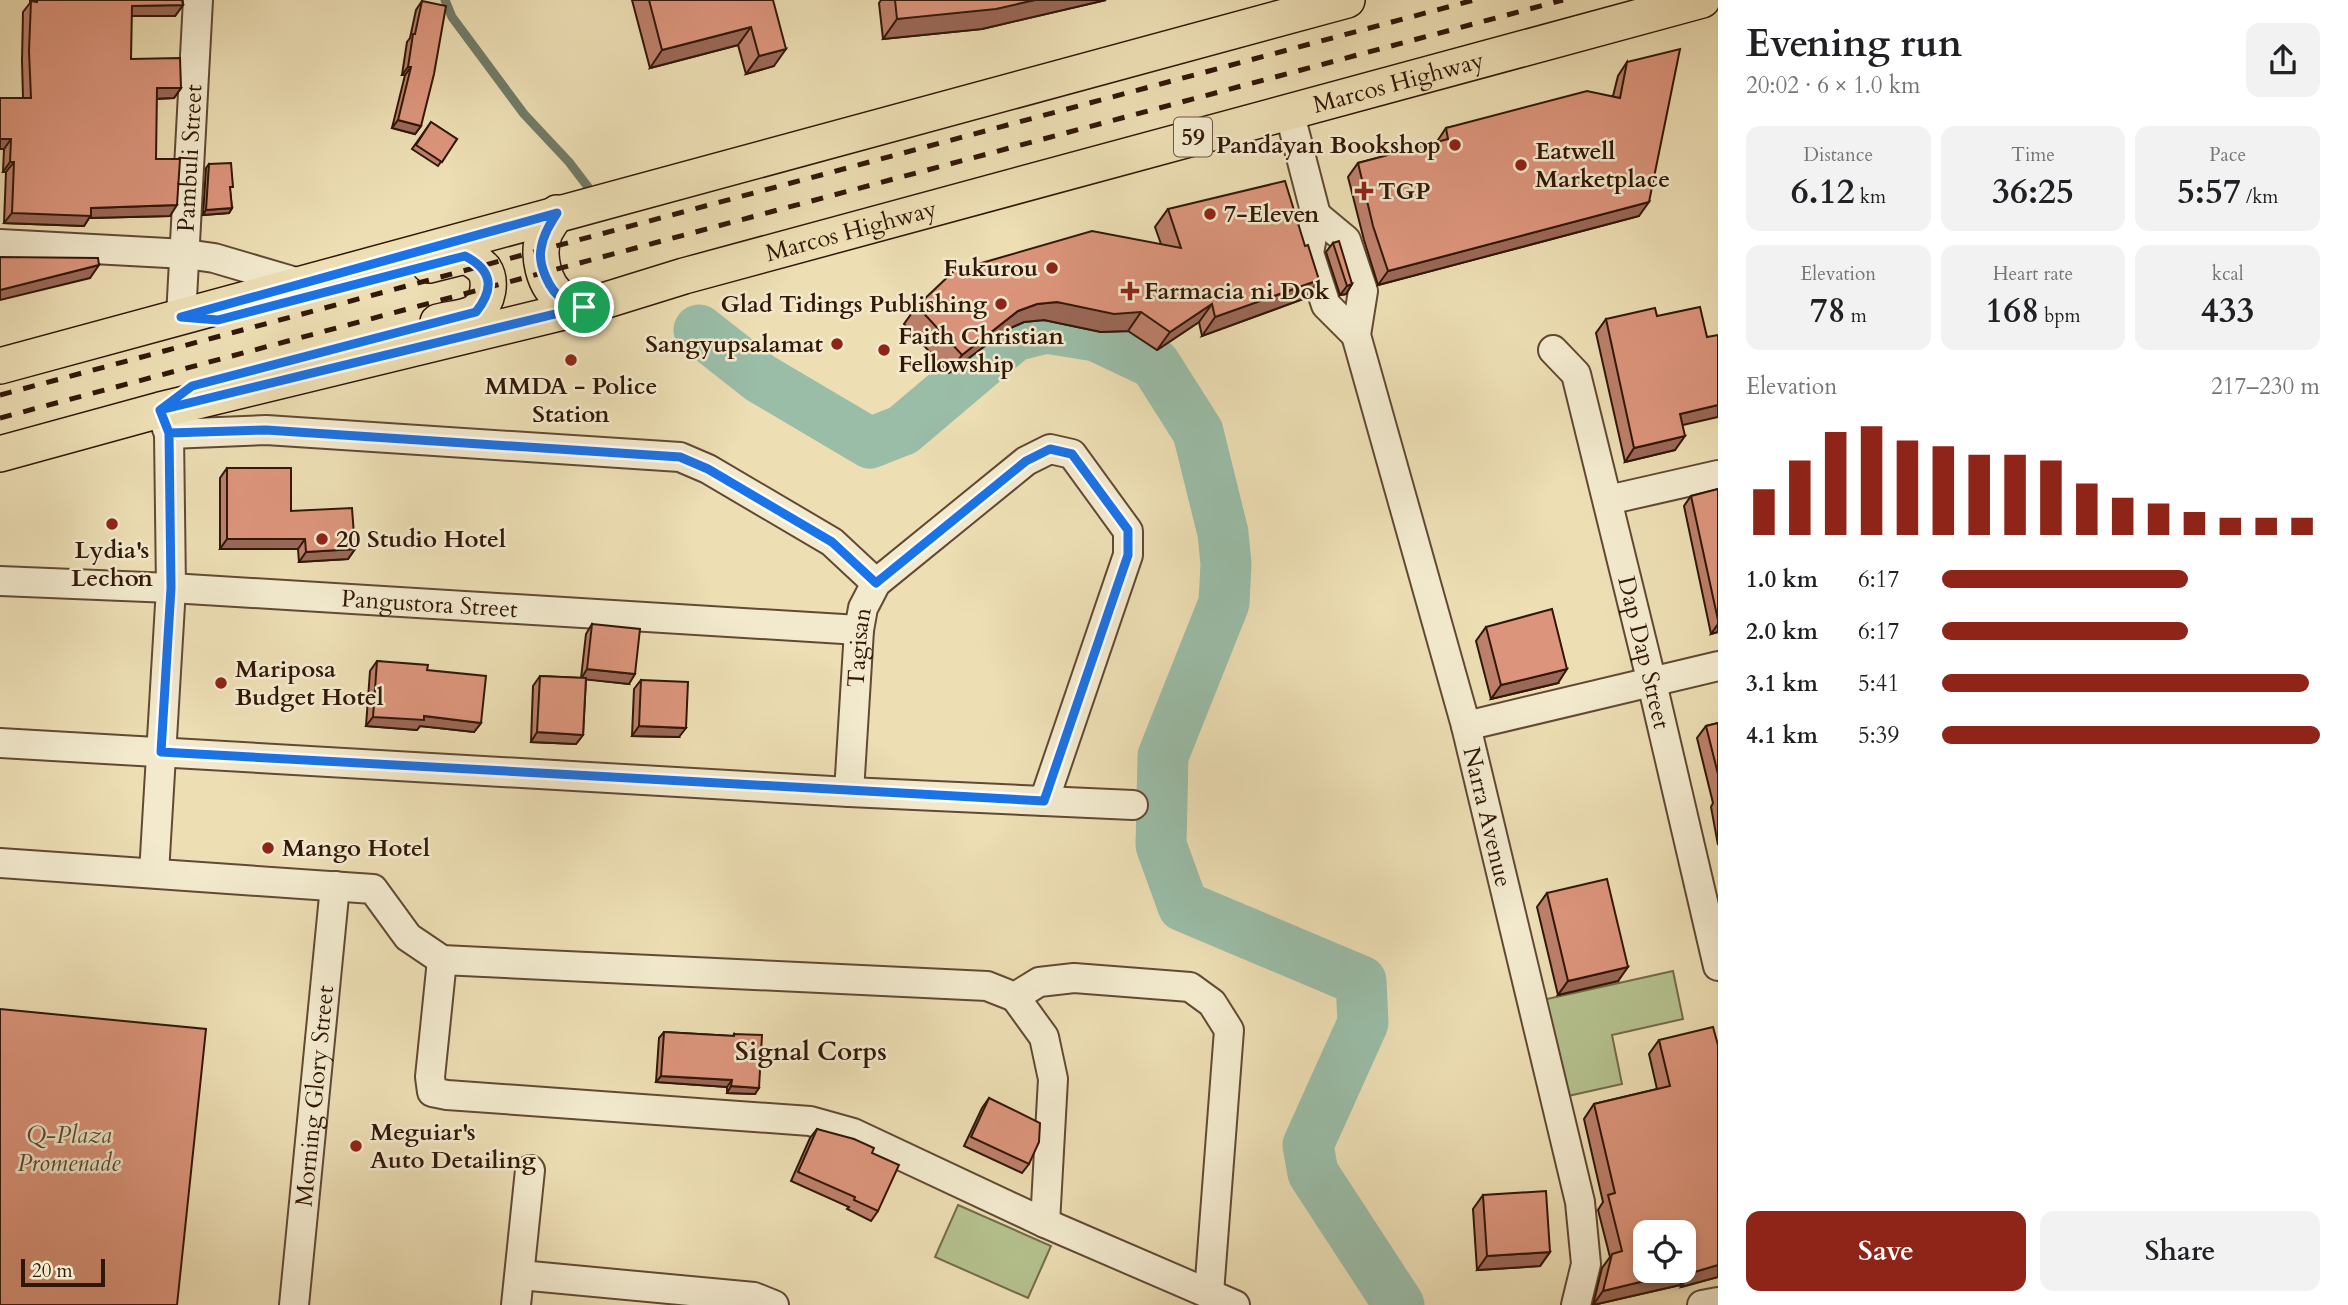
<!DOCTYPE html>
<meta charset="utf-8">
<style>
:root{--surface:#fff;--page:#f2f2f2;--text:#202124;--muted:#757577;--accent:#8f2418}
body{margin:0;font-family:Cardo,serif;background:var(--page);color:var(--text);height:100vh;display:flex;flex-direction:column;font-size:26px;white-space:nowrap}
*{box-sizing:border-box;margin:0}
p{font-size:23px;color:var(--muted)}
.icon{flex:none;width:38px;height:38px;fill:none;stroke:currentColor;stroke-width:2;stroke-linecap:round;stroke-linejoin:round}
.map{position:relative;flex:1;overflow:hidden}
.panel{display:flex;flex-direction:column;background:var(--surface);width:630px}
.panel>*{flex:none}
.fabs{position:absolute;left:1633px;top:1220px;display:grid;gap:14px}
.fabs a{display:grid;place-items:center;width:63px;height:63px;border-radius:14px;background:var(--surface);box-shadow:0 4px 10px #0003;font-size:35px}
.scale{position:absolute;left:21px;bottom:18px;width:84px;box-sizing:border-box;padding-left:7px;border:4px solid #321708;border-top:0;font-size:19px;line-height:24px;white-space:nowrap;color:#321708;-webkit-text-stroke:5px #f3eace;paint-order:stroke}
.pin{position:absolute;display:grid;place-items:center;width:60px;height:60px;color:#fff;margin:-30px;border:4px solid #fff;border-radius:50%;box-shadow:0 2px 7px #0007}
.round{display:grid;place-items:center;flex:none;width:74px;height:74px;border-radius:14px;background:var(--page)}
.summary{display:flex;align-items:center;justify-content:space-between;height:119px;padding:0 28px}
h1{font-size:38px;font-weight:800;line-height:52px}
.metrics{display:grid;grid-template-columns:repeat(3,1fr);gap:10px;height:119px;padding:7px 28px}
.metrics div{display:grid;align-content:center;border-radius:14px;background:var(--page);text-align:center}
.metrics b{font-size:35px;font-weight:800}
.metrics small{font-size:19px;font-weight:400}
.metrics p{font-size:19px}
.chart{height:196px;padding:14px 28px}
.chart p{display:flex;justify-content:space-between}
.chart svg{width:100%;height:126px;margin-top:7px;stroke:var(--accent);stroke-width:6}
.primary-button{display:flex;gap:14px;margin-top:auto;padding:14px 28px}
.primary-button a{flex:1;height:80px;border-radius:14px;background:var(--accent);color:#fff;font-size:28px;font-weight:800;line-height:80px;text-align:center}
.primary-button a+a{background:var(--page);color:var(--text)}
ul{padding:0 28px;list-style:none;font-size:23px}
li{display:grid;grid-template-columns:112px 84px 1fr;align-items:center;height:52px}
li i{height:18px;border-radius:9px;background:var(--accent)}
main{display:flex;flex:1;min-height:0}
.map>svg:first-child{display:block}
</style>
<main>
<div class="map">
<svg width="1718" height="1305" viewBox="0 0 1718 1305">
<rect width="100%" height="100%" fill="#eddeb4"/>
<filter id="stains"><feTurbulence type="fractalNoise" baseFrequency=".00286" numOctaves="4"/><feColorMatrix values="0 0 0 0 .2 0 0 0 0 .09 0 0 0 0 .02 0 0 0 .5 -.17"/></filter>
<radialGradient id="worn" r=".72"><stop offset=".6" stop-color="#630" stop-opacity="0"/><stop offset="1" stop-color="#630" stop-opacity=".3"/></radialGradient>
<!-- green -->
<g fill="#b5c28f" stroke="#746c4c" stroke-width="2">
<path d="M1673 971 1683 1019 1612 1035 1622 1084 1559 1098 1538 1001Z"/>
<path d="M958 1205 1051 1246 1028 1298 935 1257Z"/>
</g>
<g fill="none" stroke-linecap="round" stroke-linejoin="round">
<!-- stream -->
<path stroke="#707b68" stroke-width="9" d="M445 0 452 17 524 114 569 162 588 187"/>
<!-- river -->
<path stroke="#9abda8" stroke-width="51" d="M699 330 760 378 870 443 903 430 1014 336 1046 328 1096 336 1155 364 1198 432 1223 533 1226 564 1224 603 1163 756 1161 845 1183 906 1361 981 1363 1023 1308 1145 1313 1173 1399 1305"/>
<!-- minor casing -->
<g stroke="#614933" stroke-width="32">
<g id="minor">
<path d="M1289 111 1316 215 1309 253 1326 305 1356 335"/>
<path id="s1" d="M1316 215 1346 240 1363 291 1356 335 1466 726 1580 1202 1586 1264 1576 1305"/>
<path d="M0 244 186 254 214 258 299 283"/>
<path id="s2" d="M181 317 198 0"/>
<path id="s3" d="M1553 350 1576 374 1652 683 1718 966"/>
<path d="M169 434 266 430 680 457 708 469 832 542 876 583"/>
<path d="M1608 500 1718 475"/>
<path id="s4" d="M0 581 171 588 859 630"/>
<path d="M1466 726 1718 666"/>
<path d="M0 743 849 792 1133 805"/>
<path id="s5" d="M849 792 859 630 863 608 876 583 1026 461 1050 449 1072 454 1128 531V555L1044 801"/>
<path d="M0 863 373 889 408 937 442 960 987 986 1015 997 1039 982 1074 978 1190 987 1212 1003 1229 1030 1209 1293"/>
<path d="M154 873 171 588 169 434 162 415"/>
<path d="M442 960 430 1077 432 1092 447 1095 810 1121 853 1133 1045 1223 1235 1305"/>
<path d="M1015 997 1044 1037 1053 1079 1045 1223"/>
<path d="M520 1275 754 1297 774 1305"/>
<path id="s6" d="M294 1305 335 886"/>
<path d="M516 1305 530 1170"/>
<path d="M1702 1305 1718 1302"/>
</g>
</g>
<!-- major casing -->
<g stroke="#321708" stroke-width="38">
<g id="major">
<path d="M557 213C553 219 548 226 545 232 536 253 543 287 563 299 569 303 577 304 584 307"/>
<path d="M429 265 465 256C472 259 479 263 484 269 492 281 488 302 477 311 468 318 449 319 438 322"/>
<path d="M0 366 1347 0"/>
<path id="s7" d="M0 454 160 410 584 307 684 276 1702 0"/>
</g>
</g>
<!-- minor -->
<use href="#minor" stroke="#f3eace" stroke-width="28"/>
<!-- major -->
<use href="#major" stroke="#eddeb4" stroke-width="35"/>
<!-- rail -->
<g stroke="#321708" stroke-width="5" stroke-dasharray="12 12" stroke-linecap="butt">
<path d="M0 395 1474 0"/>
<path d="M0 418 1563 0"/>
</g>
</g>
<!-- wall -->
<g fill="#bd806b" stroke="#321708" stroke-width="2">
<path d="M30 0H182L183 5 175 16H131V59L181 88 174 98 156 99V159L170 216 89 218 84 226 4 223 6 172H3L4 149H0V98H23L22 61 23 12 30 3Z"/>
<path d="M632 0H773L774 66 746 74 738 45 650 68Z"/>
<path d="M881 0H1106L982 29 883 39 879 3Z"/>
<path d="M422 1 421 126 415 134 392 128 405 75H402L407 42 410 38 416 10Z"/>
<path d="M1627 62 1639 216 1378 285 1364 240 1348 177 1358 163 1436 143 1446 128 1613 96 1618 76Z"/>
<path d="M431 122 457 139 438 166 412 149Z"/>
<path d="M209 164 230 191 232 208 229 213 203 215 206 168Z"/>
<path d="M1168 209 1305 246 1319 280 1306 298 1202 336 1199 322 1157 350 1128 331 1101 332 1044 320 1024 322 1006 330 949 373 904 324 917 306 1161 244 1155 227Z"/>
<path d="M1333 243 1352 284 1346 294 1340 295 1326 252Z"/>
<path d="M1606 319 1682 425 1675 450 1625 462 1596 333Z"/>
<path d="M227 468 291 511 355 549 348 559 299 562 298 549H220V478Z"/>
<path d="M1718 489V632L1711 634 1684 506 1691 496Z"/>
<path d="M592 624 629 684 586 679 583 735 576 744 531 742 533 686 540 676 581 678 586 634Z"/>
<path d="M1486 627 1558 683 1491 699 1476 641Z"/>
<path d="M377 661 427 670 481 723 474 732 420 726 417 730 366 726 370 671Z"/>
<path d="M641 680 679 737 632 736 634 689Z"/>
<path d="M1718 723V845L1711 807 1713 803 1697 738 1706 726Z"/>
<path d="M1547 893 1618 981 1558 995 1537 907Z"/>
<path d="M664 1032 733 1036 734 1034 755 1094 727 1093V1087L656 1082 659 1038Z"/>
<path d="M1659 1040 1718 1045V1277L1681 1287 1680 1285 1593 1305 1602 1268 1610 1257 1598 1210 1603 1202 1584 1119 1594 1104 1657 1089 1649 1054Z"/>
<path d="M989 1098 1029 1164 1022 1173 964 1146 982 1108Z"/>
<path d="M817 1129 872 1153 878 1211 871 1221 847 1209 849 1207 791 1181 810 1138Z"/>
<path d="M1483 1195 1550 1252 1540 1266 1477 1270 1473 1209Z"/>
</g>
<!-- shaded-wall -->
<g fill="#9a6857" stroke="#321708" stroke-width="2">
<path d="M1035 0H1106L982 29 883 39 897 19Z"/>
<path d="M183 5 175 16H124L132 6Z"/>
<path d="M751 27 738 45 650 68 662 50Z"/>
<path d="M786 49 774 66 746 74 759 56Z"/>
<path d="M408 67H411L405 75H402Z"/>
<path d="M157 88H181L174 98 149 99Z"/>
<path d="M398 120 421 126 415 134 392 128Z"/>
<path d="M0 139H11L4 149H0Z"/>
<path d="M10 162H14L6 172H3Z"/>
<path d="M1649 202 1639 216 1378 285 1388 271Z"/>
<path d="M177 205 170 216 89 218 84 226 4 223 12 213 91 208Z"/>
<path d="M232 208 229 213 203 215 206 210Z"/>
<path d="M99 265 90 278 0 300V290Z"/>
<path d="M1319 280 1306 298 1202 336 1215 317Z"/>
<path d="M1352 284 1346 294 1340 295 1347 286Z"/>
<path d="M1057 302 1141 312 1128 331 1101 332 1044 320 1024 322 1006 330 949 373 962 355 1018 311 1037 304Z"/>
<path d="M1212 304 1199 322 1157 350 1170 332Z"/>
<path d="M1718 405V417L1670 428 1680 414Z"/>
<path d="M1685 436 1675 450 1625 462 1634 448Z"/>
<path d="M227 539H305L298 549H220Z"/>
<path d="M355 549 348 559 299 562 306 552Z"/>
<path d="M1718 624V632L1711 634Z"/>
<path d="M587 669 635 674 629 684 581 679Z"/>
<path d="M1567 669 1558 683 1491 699 1501 685Z"/>
<path d="M424 716 481 723 474 732 420 726 417 730 366 726 373 717Z"/>
<path d="M639 726 686 728 679 737 632 736Z"/>
<path d="M537 732 583 735 576 744 531 742Z"/>
<path d="M1628 967 1618 981 1558 995 1568 981Z"/>
<path d="M661 1076 732 1080 727 1087 656 1082Z"/>
<path d="M731 1086 759 1088 755 1094 727 1093Z"/>
<path d="M1550 1252 1540 1266 1477 1270 1487 1256Z"/>
<path d="M1718 1265V1277L1681 1287 1691 1273Z"/>
<path d="M1690 1270 1680 1285 1593 1305 1603 1291Z"/>
</g>
<!-- building -->
<g fill="#dc957c" stroke="#321708" stroke-width="2" fill-rule="evenodd">
<path d="M37 0H182L183 5 132 6 131 59 180 58 181 88H157L156 159H180L177 205 91 208V216L12 213 14 162H10L11 139H0V98H31L29 51 31 1 37 2Z"/>
<path d="M649 0H773L786 49 759 56 751 27 662 50Z"/>
<path d="M895 0H1035L996 9 897 19Z"/>
<path d="M422 1 446 6 434 74 421 126 398 120 411 67H408L413 34H415Z"/>
<path d="M1680 49 1649 202 1388 271 1373 226 1358 163 1448 139 1446 128 1587 91 1620 98 1627 62Z"/>
<path d="M431 122 457 139 442 162 416 145Z"/>
<path d="M231 163 233 187H230L232 208 206 210 209 164Z"/>
<path d="M1285 181 1305 246 1308 245 1319 280 1215 317 1212 304 1170 332 1141 312 1114 314 1057 302 1037 304 1018 311 962 355 917 306 954 271 1092 231 1181 248 1168 209Z"/>
<path d="M1339 241 1352 284 1347 286 1333 243Z"/>
<path d="M0 257 98 258 99 265 0 290Z"/>
<path d="M1700 307 1707 337 1718 335V405L1680 414 1685 436 1634 448 1606 319 1655 308 1657 316Z"/>
<path d="M227 468H291V511L352 508 355 549 306 552 305 539H227Z"/>
<path d="M1718 489V620L1691 496Z"/>
<path d="M1552 609 1567 669 1501 685 1486 627Z"/>
<path d="M592 624 640 629 635 674 587 669Z"/>
<path d="M377 661 428 665 427 670 486 676 481 723 424 716V720L373 717Z"/>
<path d="M540 676 586 678 583 735 537 732Z"/>
<path d="M641 680 688 682 686 728 639 726Z"/>
<path d="M1718 723V774L1706 726Z"/>
<path d="M1607 879 1628 967 1568 981 1547 893Z"/>
<path d="M0 1009 206 1029 177 1305H0Z"/>
<path d="M1713 1027 1718 1045V1265L1691 1273 1690 1270 1603 1291 1612 1254 1622 1251 1608 1195 1615 1193 1594 1104 1670 1086 1659 1040ZM1645 1232H1684V1270H1645Z"/>
<path d="M664 1032 734 1036V1034L762 1035 759 1088 731 1086 732 1080 661 1076Z"/>
<path d="M989 1098 1040 1123 1039 1142 1029 1164 971 1137Z"/>
<path d="M817 1129 854 1139 874 1148 872 1153 899 1165 878 1211 854 1200 855 1197 798 1172Z"/>
<path d="M1546 1191 1550 1252 1487 1256 1483 1195Z"/>
</g>
<g fill="none" stroke-linecap="round" stroke-linejoin="round">
<!-- route casing -->
<g stroke="#fff" stroke-width="14">
<path id="route" d="M584 307 160 410 169 433 171 588 161 752 1044 801 1128 555V530L1072 454 1050 449 1026 461 876 583 832 542 708 469 680 457 266 430 169 433 160 410 192 386 476 312C495 288 492 270 465 256L218 320 181 317 557 213C550 224 543 235 541 249 538 264 549 291 563 299 569 303 577 304 584 307"/>
</g>
<!-- route -->
<use href="#route" stroke="#1a73e8" stroke-width="9"/>
</g>
<!-- markers -->
<g fill="#8f2418" stroke="#f3eace" stroke-width="2.5">
<circle cx="1455" cy="145" r="7"/>
<circle cx="1521" cy="165" r="7"/>
<path d="M1360.5 180.5h7v7h7v7h-7v7h-7v-7h-7v-7h7z"/>
<circle cx="1210" cy="214" r="7"/>
<circle cx="1052" cy="268" r="7"/>
<path d="M1126.5 280.5h7v7h7v7h-7v7h-7v-7h-7v-7h7z"/>
<circle cx="1001" cy="304" r="7"/>
<circle cx="837" cy="344" r="7"/>
<circle cx="884" cy="350" r="7"/>
<circle cx="571" cy="360" r="7"/>
<circle cx="112" cy="524" r="7"/>
<circle cx="322" cy="539" r="7"/>
<circle cx="221" cy="683" r="7"/>
<circle cx="268" cy="848" r="7"/>
<circle cx="356" cy="1146" r="7"/>
</g>
<g text-anchor="middle" dominant-baseline="central" stroke-width="5" stroke-linejoin="round" paint-order="stroke">
<!-- shield labels -->
<rect fill="#f3eace" stroke="#6c5643" stroke-width="2" x="1174" y="117.5" width="38" height="39" rx="5"/>
<g font-size="23" font-weight="bold" fill="#321708">
<text x="1193" y="137">59</text>
</g>
<!-- street labels -->
<g font-size="24" fill="#321708" stroke="#f3eace">
<text stroke="none"><textPath href="#s7" startOffset="1447">Marcos Highway</textPath></text>
<text stroke="none"><textPath href="#s2" startOffset="159">Pambuli Street</textPath></text>
<text stroke="none"><textPath href="#s7" startOffset="880">Marcos Highway</textPath></text>
<text stroke="none"><textPath href="#s4" startOffset="430">Pangustora Street</textPath></text>
<text stroke="none"><textPath href="#s5" startOffset="145">Tagisan</textPath></text>
<text stroke="none"><textPath href="#s3" startOffset="320">Dap Dap Street</textPath></text>
<text stroke="none"><textPath href="#s1" startOffset="637">Narra Avenue</textPath></text>
<text stroke="none"><textPath href="#s6" startOffset="210">Morning Glory Street</textPath></text>
</g>
<!-- poi labels -->
<g font-size="24" font-weight="bold" fill="#321708" stroke="#f3eace" text-anchor="start">
<text x="1441" y="145" text-anchor="end">Pandayan Bookshop</text>
<text x="1535" y="151">Eatwell<tspan x="1535" dy="28">Marketplace</tspan></text>
<text x="1378" y="191">TGP</text>
<text x="1224" y="214">7-Eleven</text>
<text x="1038" y="268" text-anchor="end">Fukurou</text>
<text x="1144" y="291">Farmacia ni Dok</text>
<text x="987" y="304" text-anchor="end">Glad Tidings Publishing</text>
<text x="898" y="336">Faith Christian<tspan x="898" dy="28">Fellowship</tspan></text>
<text x="823" y="344" text-anchor="end">Sangyupsalamat</text>
<text x="571" y="386" text-anchor="middle">MMDA - Police<tspan x="571" dy="28">Station</tspan></text>
<text x="336" y="539">20 Studio Hotel</text>
<text x="112" y="550" text-anchor="middle">Lydia's<tspan x="112" dy="28">Lechon</tspan></text>
<text x="235" y="669">Mariposa<tspan x="235" dy="28">Budget Hotel</tspan></text>
<text x="282" y="848">Mango Hotel</text>
<text x="370" y="1132">Meguiar's<tspan x="370" dy="28">Auto Detailing</tspan></text>
</g>
<!-- park labels -->
<g font-size="24" font-style="italic" fill="#594a30" stroke="#f3eace">
<text x="69" y="1135">Q-Plaza<tspan x="69" dy="28">Promenade</tspan></text>
</g>
<!-- neighbourhood labels -->
<g font-size="26" font-weight="bold" fill="#321708" stroke="#f3eace">
<text x="811" y="1051">Signal Corps</text>
</g>
</g>
<rect width="100%" height="100%" filter="url(#stains)"/>
<rect width="100%" height="100%" fill="url(#worn)"/>
</svg>
<div class="fabs">
<a><svg class="icon" aria-label="locate" viewBox="0 0 24 24"><circle cx="12" cy="12" r="6"/><path d="M12 2v4M12 18v4M2 12h4M18 12h4"/></svg></a>
</div>
<div class="scale">20 m</div>
<div class="pin" style="left:584px;top:307px;background:#1e9e55"><svg class="icon" aria-label="arrive" viewBox="0 0 24 24"><path d="M6 21V4h12l-3 4 3 4H6"/></svg></div>
</div>
<section class="panel">
<div class="summary"><div><h1>Evening run</h1><p>20:02 · 6 × 1.0 km</p></div><a class="round"><svg class="icon" aria-label="share" viewBox="0 0 24 24"><path d="M12 15V3M7 8l5-5 5 5M5 13v7h14v-7"/></svg></a></div>
<div class="metrics">
<div><p>Distance</p><b>6.12<small> km</small></b></div>
<div><p>Time</p><b>36:25</b></div>
<div><p>Pace</p><b>5:57<small> /km</small></b></div>
</div>
<div class="metrics">
<div><p>Elevation</p><b>78<small> m</small></b></div>
<div><p>Heart rate</p><b>168<small> bpm</small></b></div>
<div><p>kcal</p><b>433</b></div>
</div>
<div class="chart"><p><span>Elevation</span>217–230 m</p>
<svg viewBox="0 0 160 44" preserveAspectRatio="none"><path d="M5 44V28M15 44V18M25 44V8M35 44V6M45 44V11M55 44V13M65 44V16M75 44V16M85 44V18M95 44V26M105 44V31M115 44V33M125 44V36M135 44V38M145 44V38M155 44V38"/></svg>
</div>
<ul>
<li><b>1.0 km</b>6:17<i style="width:65%"></i></li>
<li><b>2.0 km</b>6:17<i style="width:65%"></i></li>
<li><b>3.1 km</b>5:41<i style="width:97%"></i></li>
<li><b>4.1 km</b>5:39<i style="width:100%"></i></li>
</ul>
<div class="primary-button"><a>Save</a><a>Share</a></div>
</section>
</main>
